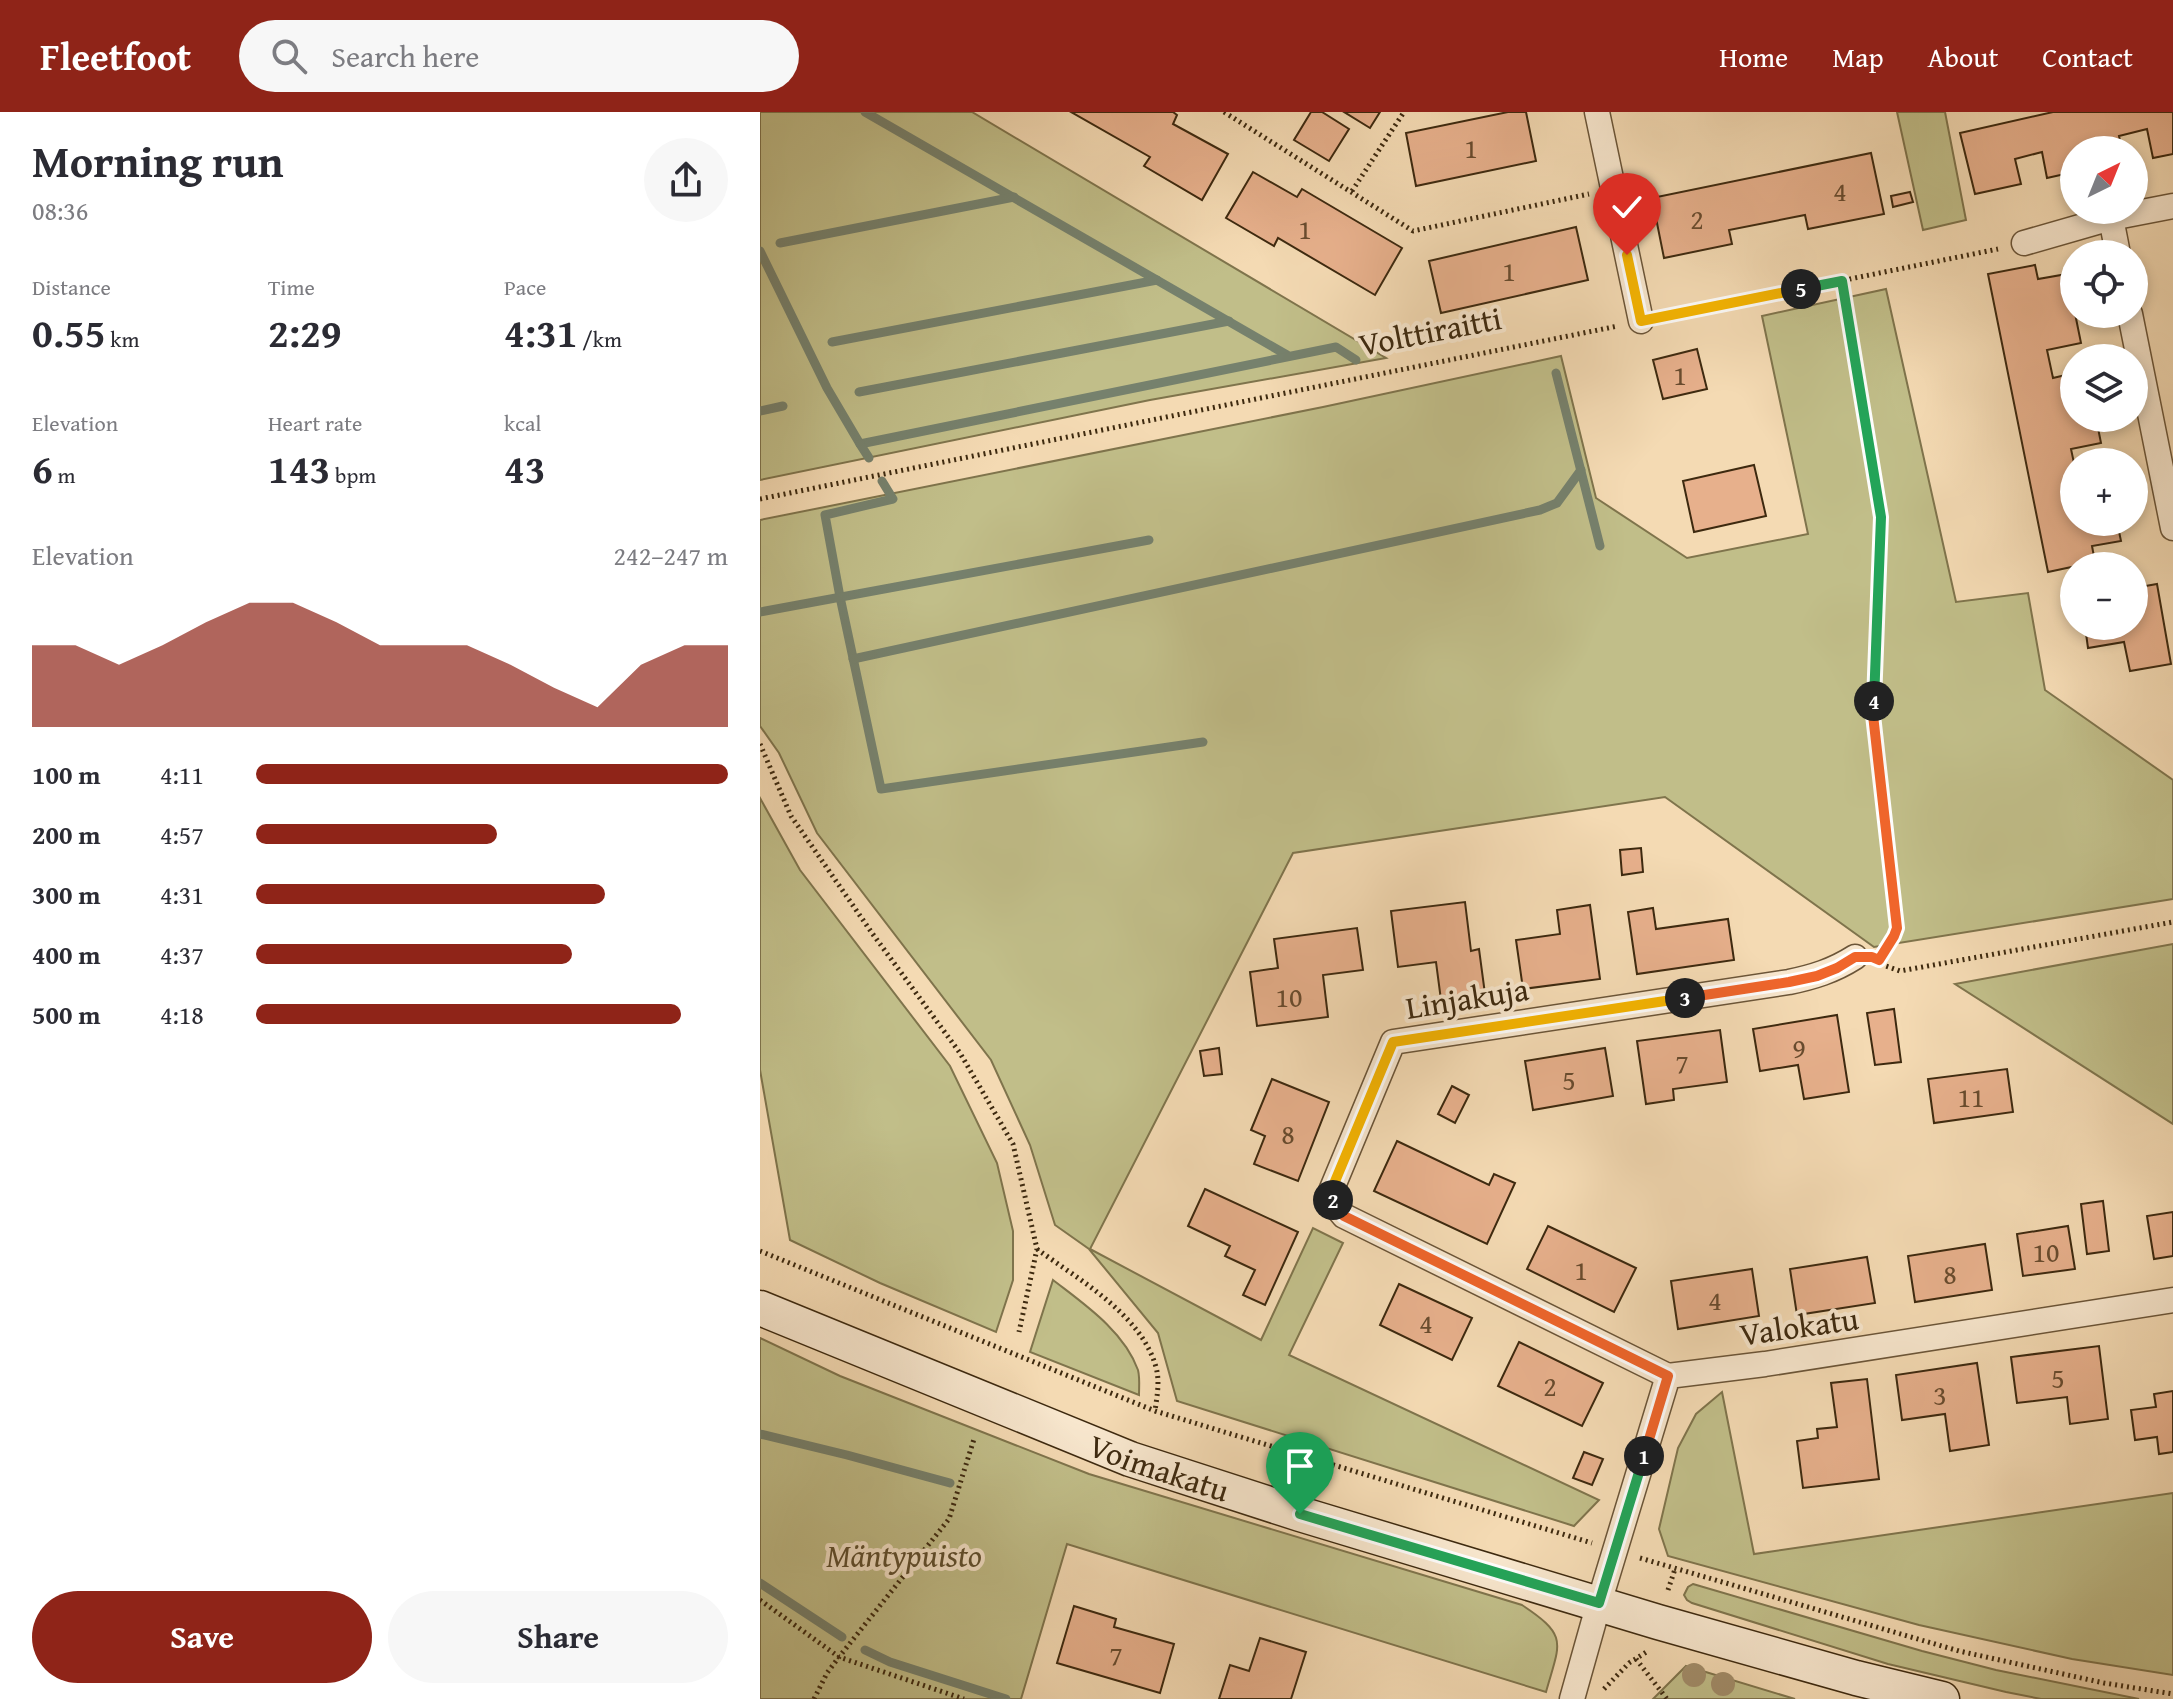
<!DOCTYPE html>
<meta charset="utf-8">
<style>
:root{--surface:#fff;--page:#f7f7f7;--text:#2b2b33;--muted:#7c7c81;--accent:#8f2418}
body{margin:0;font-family:"Gentium Book Plus",serif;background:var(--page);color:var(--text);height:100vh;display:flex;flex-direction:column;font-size:30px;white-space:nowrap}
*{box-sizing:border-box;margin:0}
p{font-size:26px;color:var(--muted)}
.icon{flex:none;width:44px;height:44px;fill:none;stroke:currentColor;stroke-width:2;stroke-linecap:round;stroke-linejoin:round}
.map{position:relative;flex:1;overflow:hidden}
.drawer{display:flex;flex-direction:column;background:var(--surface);width:760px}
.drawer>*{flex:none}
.needle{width:52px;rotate:43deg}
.tools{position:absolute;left:1300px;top:24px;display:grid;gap:16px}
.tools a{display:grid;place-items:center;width:88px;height:88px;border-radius:50%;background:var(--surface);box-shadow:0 4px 12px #0003;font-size:40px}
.pin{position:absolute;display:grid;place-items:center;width:68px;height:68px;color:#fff;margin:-82px -34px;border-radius:50% 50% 50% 0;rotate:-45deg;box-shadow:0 0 8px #0007}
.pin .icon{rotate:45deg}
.km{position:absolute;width:40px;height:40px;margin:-20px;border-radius:50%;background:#222;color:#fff;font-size:22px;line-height:40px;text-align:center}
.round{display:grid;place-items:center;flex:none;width:84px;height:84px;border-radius:42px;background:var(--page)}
.head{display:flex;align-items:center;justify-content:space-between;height:136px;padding:0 32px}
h1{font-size:44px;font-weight:700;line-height:60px}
.metrics{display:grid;grid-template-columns:repeat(3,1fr);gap:12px;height:136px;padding:8px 32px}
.metrics div{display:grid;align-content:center}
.metrics b{font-size:40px;font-weight:700}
.metrics small{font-size:22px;font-weight:400}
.metrics p{font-size:22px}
.chart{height:224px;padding:16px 32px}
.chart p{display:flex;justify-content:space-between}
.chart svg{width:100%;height:144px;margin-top:8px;fill:var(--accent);opacity:.7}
.button{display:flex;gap:16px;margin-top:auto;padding:16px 32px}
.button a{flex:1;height:92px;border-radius:48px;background:var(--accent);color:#fff;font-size:32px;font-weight:700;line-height:92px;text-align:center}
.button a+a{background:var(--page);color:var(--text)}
ul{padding:0 32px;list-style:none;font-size:26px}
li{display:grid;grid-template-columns:128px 96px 1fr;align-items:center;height:60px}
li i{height:20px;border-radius:10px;background:var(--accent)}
header{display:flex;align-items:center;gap:48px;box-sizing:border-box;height:112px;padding:0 40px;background:var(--accent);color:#fff}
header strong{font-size:38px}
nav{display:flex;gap:44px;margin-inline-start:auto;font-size:28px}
.search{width:560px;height:72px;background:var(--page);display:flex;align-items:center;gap:20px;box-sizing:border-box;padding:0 28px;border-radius:44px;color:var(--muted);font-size:30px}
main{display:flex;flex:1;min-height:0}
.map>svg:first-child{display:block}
</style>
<header>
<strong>Fleetfoot</strong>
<div class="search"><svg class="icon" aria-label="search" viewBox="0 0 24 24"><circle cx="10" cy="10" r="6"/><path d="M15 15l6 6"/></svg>Search here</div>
<nav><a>Home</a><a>Map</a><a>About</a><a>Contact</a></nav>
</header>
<main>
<section class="drawer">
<div class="head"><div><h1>Morning run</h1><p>08:36</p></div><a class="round"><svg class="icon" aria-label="share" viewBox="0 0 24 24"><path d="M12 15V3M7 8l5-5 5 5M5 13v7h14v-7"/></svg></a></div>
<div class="metrics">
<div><p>Distance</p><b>0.55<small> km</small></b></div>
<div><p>Time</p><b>2:29</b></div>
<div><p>Pace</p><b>4:31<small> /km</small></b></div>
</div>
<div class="metrics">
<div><p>Elevation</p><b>6<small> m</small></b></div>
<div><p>Heart rate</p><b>143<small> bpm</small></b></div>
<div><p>kcal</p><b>43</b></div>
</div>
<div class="chart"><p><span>Elevation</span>242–247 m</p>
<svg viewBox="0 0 160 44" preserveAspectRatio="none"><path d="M0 44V19L10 19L20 25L30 19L40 12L50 6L60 6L70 12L80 19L90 19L100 19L110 25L120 32L130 38L140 25L150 19L160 19V44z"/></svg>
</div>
<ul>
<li><b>100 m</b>4:11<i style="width:100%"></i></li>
<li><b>200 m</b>4:57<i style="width:51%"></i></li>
<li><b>300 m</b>4:31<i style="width:74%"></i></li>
<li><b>400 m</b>4:37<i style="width:67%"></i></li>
<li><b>500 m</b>4:18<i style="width:90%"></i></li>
</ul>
<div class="button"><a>Save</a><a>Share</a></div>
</section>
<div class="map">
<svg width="1413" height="1587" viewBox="0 0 1413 1587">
<rect width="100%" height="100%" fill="#f4dab3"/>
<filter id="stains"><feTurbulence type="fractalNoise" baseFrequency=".0025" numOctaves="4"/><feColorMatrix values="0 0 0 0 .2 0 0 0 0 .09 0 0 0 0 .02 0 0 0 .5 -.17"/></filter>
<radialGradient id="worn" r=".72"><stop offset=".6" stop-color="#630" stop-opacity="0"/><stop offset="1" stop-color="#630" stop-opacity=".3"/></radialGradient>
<!-- green -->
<g fill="#c1be89" stroke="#7f744c" stroke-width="2">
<path d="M0 0H212L626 246 390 288 0 368Z"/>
<path d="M1137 0H1185L1206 108 1163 118Z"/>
<path d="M1126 177 1196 490 1268 481 1285 578 1413 668V787L1114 835 905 685 533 741 330 1137 501 1228 553 1116 583 1131 529 1243 839 1388 814 1414 417 1289 398 1221 329 1137 295 1113 270 1033 231 948 57 721 19 641 0 614V408L563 295 801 244 836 386 927 446 1048 422 1002 204Z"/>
<path d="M0 686 40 758 190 954 237 1051 253 1119V1168L236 1220 120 1171 30 1128 0 958Z"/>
<path d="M1413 832V1012L1195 872Z"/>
<path d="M293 1168C324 1192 364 1219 378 1258 380 1266 379 1275 379 1283L270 1240Z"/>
<path d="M0 1226 80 1264 329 1362 762 1493C809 1524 800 1530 786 1580L307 1432 261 1587H0Z"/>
<path d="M962 1280 994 1442 1413 1381V1563L1312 1547 1159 1513 908 1444 899 1417 918 1336 936 1302Z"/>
<path d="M933 1472 1162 1539 1236 1558 1379 1587H1281L1246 1580 1128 1552 932 1491 927 1488 924 1483 928 1475Z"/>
<path d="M926 1554 1035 1587H893Z"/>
</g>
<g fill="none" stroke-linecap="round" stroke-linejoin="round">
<!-- stream -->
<g stroke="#76816d" stroke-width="9">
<path d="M105 0 527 243"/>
<path d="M20 131 254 85"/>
<path d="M0 139 67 276 100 332 576 235 596 248"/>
<path d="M72 230 397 168"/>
<path d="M796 261 840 434"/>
<path d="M99 280 469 209"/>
<path d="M0 299 23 294"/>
<path d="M100 332 109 346"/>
<path d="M122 369 133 387 65 403 80 485 121 677 443 630"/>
<path d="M0 500 389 428"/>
<path d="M93 547 780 398 797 391 821 358"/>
<path d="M0 1322 87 1343 190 1371"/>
<path d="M0 1471 82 1525"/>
<path d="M105 1538 130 1550 246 1587"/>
</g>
</g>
<!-- building -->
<g fill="#e7b08c" stroke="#3d290f" stroke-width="2">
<path d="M311 0H413L417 3 413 12 468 42 442 88 384 54 390 45Z"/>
<path d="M551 0H562L589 17 569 49 534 28Z"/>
<path d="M584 0H620L610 16Z"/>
<path d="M748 0H766L776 49 656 74 646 21Z"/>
<path d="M1293 0H1413V42L1393 46 1387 17 1359 24 1362 38H1314V60L1287 66 1282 40 1255 47 1261 72 1215 82 1200 21Z"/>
<path d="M1111 41 1124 102 1048 117 1045 103 969 118 972 132 904 146 892 86Z"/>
<path d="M493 60 537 85 542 77 642 136 615 183 518 126 514 134 466 106Z"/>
<path d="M1150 80 1153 90 1133 95 1131 84Z"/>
<path d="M816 115 828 168 681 201 669 149Z"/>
<path d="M1275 153 1278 167 1307 162 1321 231 1287 238 1293 266 1314 261V306H1336L1341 331 1311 337 1314 351V410H1357L1361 429 1332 434 1335 450 1288 460 1228 162Z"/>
<path d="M937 237 947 277 903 287 893 248Z"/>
<path d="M994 353 1006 404 934 420 923 369Z"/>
<path d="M1397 472 1411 552 1370 559 1364 530 1328 536 1325 514H1374V476Z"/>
<path d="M881 736 883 760 862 763 860 738Z"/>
<path d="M705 790 711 839 719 837 725 882 681 888 676 850 638 855 631 799Z"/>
<path d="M830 793 840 867 763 877 756 828 800 822 797 798Z"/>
<path d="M893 796 896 817 968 807 974 848 877 862 868 800Z"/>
<path d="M597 816 603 858 563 863 568 905 497 914 490 860 518 856 514 827Z"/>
<path d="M1134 897 1141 950 1115 953 1107 901Z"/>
<path d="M1077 903 1089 980 1044 987 1038 953 1000 959 993 917Z"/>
<path d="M960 918 967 970 913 977 914 988 886 992 877 929Z"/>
<path d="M459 936 462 962 444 964 440 939Z"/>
<path d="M845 936 853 984 773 998 765 949Z"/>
<path d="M1247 957 1253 1000 1174 1011 1168 967Z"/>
<path d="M512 967 569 990 538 1069 494 1052 505 1024 491 1018Z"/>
<path d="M692 974 709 983 695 1011 678 1002Z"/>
<path d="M637 1029 729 1073 734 1062 755 1071 727 1132 614 1079Z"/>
<path d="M445 1077 538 1120 505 1193 483 1183 495 1158 465 1144 470 1134 428 1114Z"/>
<path d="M1343 1089 1349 1139 1327 1142 1321 1092Z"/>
<path d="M1413 1100V1144L1394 1147 1387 1104Z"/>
<path d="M788 1114 876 1156 854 1200 767 1157Z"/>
<path d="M1308 1114 1315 1157 1263 1164 1257 1122Z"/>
<path d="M1225 1132 1232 1178 1155 1190 1148 1144Z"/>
<path d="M1107 1145 1115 1191 1037 1203 1030 1157Z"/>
<path d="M992 1157 999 1204 918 1217 911 1169Z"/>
<path d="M639 1172 712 1206 692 1248 620 1213Z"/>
<path d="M759 1230 843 1271 822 1314 738 1274Z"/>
<path d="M1339 1234 1348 1307 1310 1312 1307 1285 1257 1291 1251 1245Z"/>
<path d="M1217 1251 1229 1333 1190 1339 1185 1302 1142 1308 1136 1263Z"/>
<path d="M1107 1267 1119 1367 1043 1376 1037 1329 1058 1326 1057 1317 1077 1315 1071 1271Z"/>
<path d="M1413 1279V1340L1399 1342 1397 1325 1375 1328 1371 1298 1396 1295 1394 1282Z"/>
<path d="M824 1340 843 1347 832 1373 813 1366Z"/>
<path d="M314 1494 356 1507 354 1515 414 1532 400 1581 297 1551Z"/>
<path d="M500 1526 546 1540 531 1587H459L470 1553 489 1559Z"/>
</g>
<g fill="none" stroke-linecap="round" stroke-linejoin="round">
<!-- street casing -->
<g stroke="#6b5538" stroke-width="27">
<g id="street">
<path d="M837 0 881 209"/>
<path d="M1264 131 1351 106"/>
<path d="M1358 142 1351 106 1413 94"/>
<path d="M1370 202 1413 416"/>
<path d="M908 1264 584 1104 573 1091 571 1079 633 930 1029 870C1053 865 1073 859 1095 845"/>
<path d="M812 1587 839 1491 908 1264 1005 1252 1413 1188"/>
</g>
</g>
<!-- secondary casing -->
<g stroke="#3d290f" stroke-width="37">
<g id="secondary">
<path id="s1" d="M0 1196 370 1347 540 1402 898 1510 1096 1566 1182 1587"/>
</g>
</g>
<!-- path -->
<g stroke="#3d290f" stroke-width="5" stroke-dasharray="2 4" stroke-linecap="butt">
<path d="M464 0 653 119 829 82"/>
<path d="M592 79 644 0"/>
<path d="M1082 169 1121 405 1113 603 1137 816 1134 824 1122 844"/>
<path d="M907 204 1238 137"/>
<path d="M0 387 858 214"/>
<path d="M0 632 31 704 112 821 200 941 253 1032 277 1137 259 1220"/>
<path d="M1122 850 1126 854 1140 859 1413 810"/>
<path d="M277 1137C319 1168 381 1202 396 1255 400 1270 397 1284 395 1299"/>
<path d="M0 1139 395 1299 832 1431"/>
<path d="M880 1446 1199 1539 1344 1571 1413 1582"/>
<path d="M908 1478 915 1457"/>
<path d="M0 1488 79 1545 204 1587"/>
<path d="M876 1547 907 1587"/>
<path d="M844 1577 869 1551 888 1539"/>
<path d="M54 1587 67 1561 79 1545 189 1407 214 1327"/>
</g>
<!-- street -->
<use href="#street" stroke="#f8e7ce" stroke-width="24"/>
<!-- secondary -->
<use href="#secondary" stroke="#f8e7ce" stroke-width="34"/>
</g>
<!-- trees -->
<g fill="#a28d6a">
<circle cx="934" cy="1563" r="12"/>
<circle cx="963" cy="1572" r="12"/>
</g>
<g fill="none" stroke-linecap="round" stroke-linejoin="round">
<!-- split-1 casing -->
<g stroke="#fff" stroke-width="16">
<path id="split-1" d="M540 1402 839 1491 884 1344"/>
</g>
<!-- split-2 casing -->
<g stroke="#fff" stroke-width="16">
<path id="split-2" d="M573 1088V1091L584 1104 908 1264 884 1344"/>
</g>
<!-- split-3 casing -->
<g stroke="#fff" stroke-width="16">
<path id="split-3" d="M573 1088 571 1079 633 930 925 886"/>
</g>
<!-- split-4 casing -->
<g stroke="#fff" stroke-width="16">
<path id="split-4" d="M925 886 1029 870 1057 864 1077 856 1095 845H1112L1119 848 1134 824 1137 816 1113 603 1114 589"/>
</g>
<!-- split-5 casing -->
<g stroke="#fff" stroke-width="16">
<path id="split-5" d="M1041 177 1082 169 1121 405 1114 589"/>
</g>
<!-- split-6 casing -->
<g stroke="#fff" stroke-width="16">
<path id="split-6" d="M867 143 881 209 1041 177"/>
</g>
<!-- split-1 -->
<use href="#split-1" stroke="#22a559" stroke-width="10"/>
<!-- split-2 -->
<use href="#split-2" stroke="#f0652b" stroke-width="10"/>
<!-- split-3 -->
<use href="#split-3" stroke="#f5b400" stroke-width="10"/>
<!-- split-4 -->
<use href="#split-4" stroke="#f0652b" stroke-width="10"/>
<!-- split-5 -->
<use href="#split-5" stroke="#22a559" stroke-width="10"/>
<!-- split-6 -->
<use href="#split-6" stroke="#f5b400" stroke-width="10"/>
</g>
<g text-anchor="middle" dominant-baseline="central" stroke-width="8" stroke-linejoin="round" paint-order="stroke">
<!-- number labels -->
<g font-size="28" fill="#684b2e">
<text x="711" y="35">1</text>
<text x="1080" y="78">4</text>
<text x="937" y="106">2</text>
<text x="545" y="116">1</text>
<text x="749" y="158">1</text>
<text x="920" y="262">1</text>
<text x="529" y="884">10</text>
<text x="1039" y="935">9</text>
<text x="922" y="950">7</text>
<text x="809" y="967">5</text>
<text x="1211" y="984">11</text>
<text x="528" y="1021">8</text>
<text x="1286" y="1139">10</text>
<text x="821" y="1157">1</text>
<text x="1190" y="1161">8</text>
<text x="955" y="1187">4</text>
<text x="666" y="1210">4</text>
<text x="1298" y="1265">5</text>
<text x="790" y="1273">2</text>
<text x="1180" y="1282">3</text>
<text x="356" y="1542">7</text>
</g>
<!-- street labels -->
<g font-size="32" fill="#3d290f" stroke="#f8e7ce">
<text transform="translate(670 219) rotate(-11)">Volttiraitti</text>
<text transform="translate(707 886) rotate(-9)">Linjakuja</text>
<text transform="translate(1039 1214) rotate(-8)">Valokatu</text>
<text stroke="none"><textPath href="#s1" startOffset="430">Voimakatu</textPath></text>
</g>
<!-- park labels -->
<g font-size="32" font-style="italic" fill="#5e4e2e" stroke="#f8e7ce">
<text x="144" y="1443">Mäntypuisto</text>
</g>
</g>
<rect width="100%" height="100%" filter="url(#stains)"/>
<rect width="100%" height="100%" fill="url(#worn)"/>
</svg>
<div class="tools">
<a><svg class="needle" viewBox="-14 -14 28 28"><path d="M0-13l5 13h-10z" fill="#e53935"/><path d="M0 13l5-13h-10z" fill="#7c7c81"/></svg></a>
<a><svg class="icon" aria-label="locate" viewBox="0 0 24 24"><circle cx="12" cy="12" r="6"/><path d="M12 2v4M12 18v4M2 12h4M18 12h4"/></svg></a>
<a><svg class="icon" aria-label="layers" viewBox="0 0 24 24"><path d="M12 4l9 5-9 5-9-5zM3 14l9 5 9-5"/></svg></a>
<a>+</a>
<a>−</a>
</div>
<div class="pin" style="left:540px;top:1402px;background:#1e9e55"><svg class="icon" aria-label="arrive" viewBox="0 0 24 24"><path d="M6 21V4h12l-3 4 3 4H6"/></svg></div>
<div class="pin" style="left:867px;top:143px;background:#d93025"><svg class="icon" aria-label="check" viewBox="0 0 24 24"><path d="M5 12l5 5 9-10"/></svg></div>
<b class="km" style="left:884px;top:1344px">1</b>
<b class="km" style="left:573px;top:1088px">2</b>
<b class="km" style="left:925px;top:886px">3</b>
<b class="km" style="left:1114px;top:589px">4</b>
<b class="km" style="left:1041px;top:177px">5</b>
</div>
</main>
